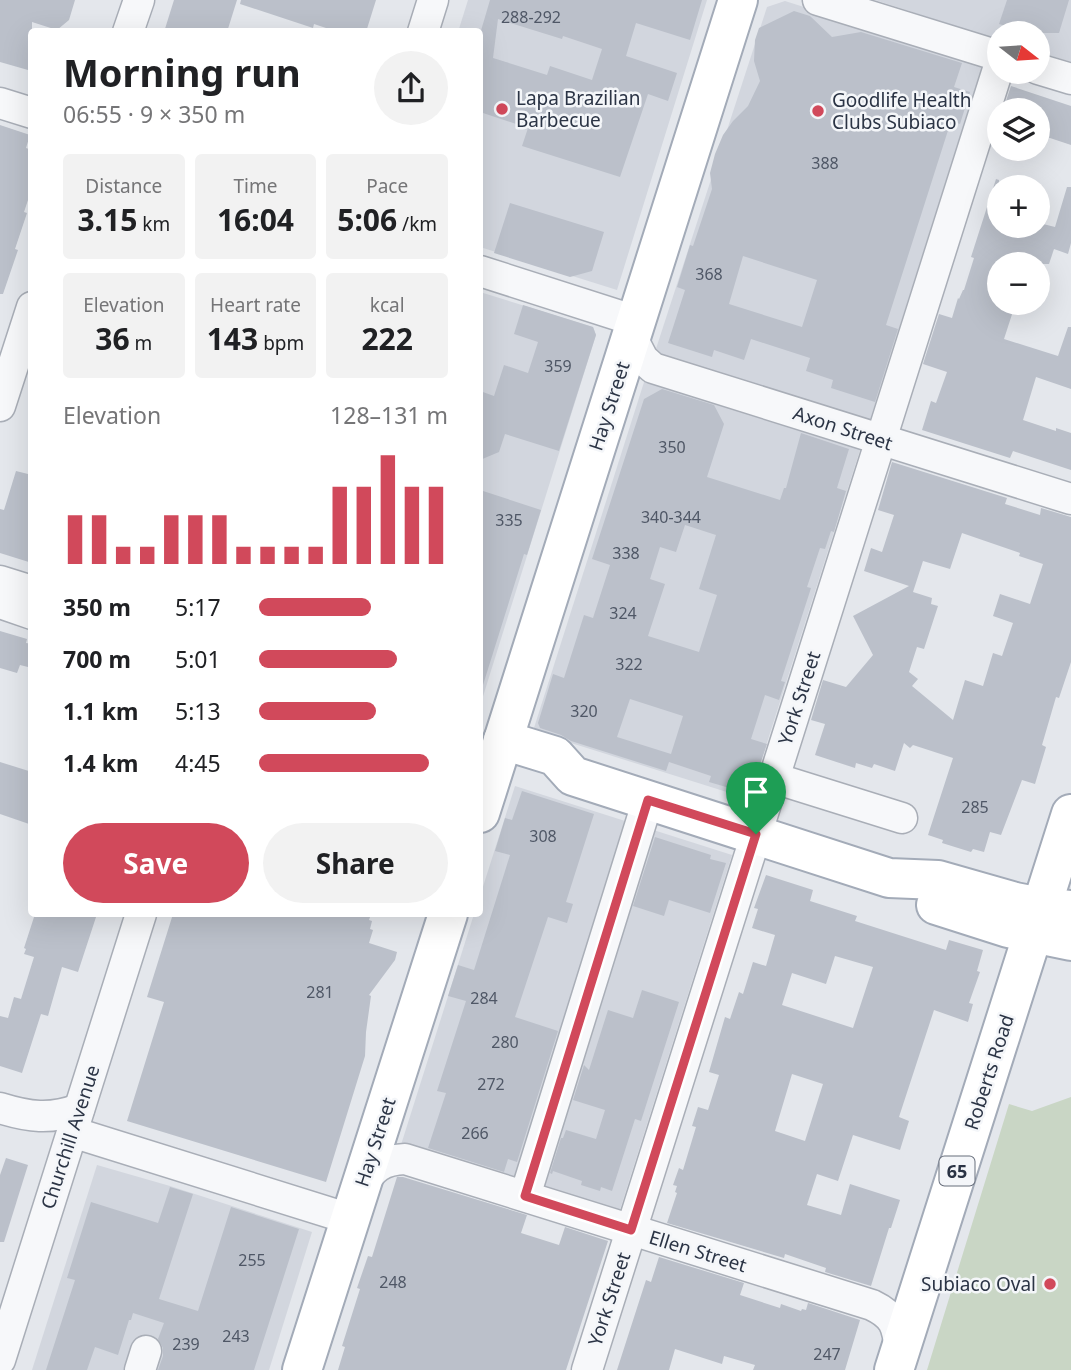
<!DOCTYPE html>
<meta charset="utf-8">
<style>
:root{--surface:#fff;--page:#f2f2f2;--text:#202124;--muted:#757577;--accent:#d1495b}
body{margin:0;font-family:"Noto Sans",sans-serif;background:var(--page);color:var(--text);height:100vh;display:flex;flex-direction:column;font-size:26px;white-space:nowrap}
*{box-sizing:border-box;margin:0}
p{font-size:23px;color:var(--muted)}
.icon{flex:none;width:38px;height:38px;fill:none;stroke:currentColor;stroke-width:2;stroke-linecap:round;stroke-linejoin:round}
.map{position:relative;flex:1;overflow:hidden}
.details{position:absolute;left:28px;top:28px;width:455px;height:889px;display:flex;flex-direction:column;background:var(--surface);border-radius:7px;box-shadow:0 7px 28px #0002}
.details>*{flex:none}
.needle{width:46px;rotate:107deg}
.tools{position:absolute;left:987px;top:21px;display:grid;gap:14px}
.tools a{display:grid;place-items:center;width:63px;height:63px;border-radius:50%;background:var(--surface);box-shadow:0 7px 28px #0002;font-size:35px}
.pin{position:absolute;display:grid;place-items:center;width:60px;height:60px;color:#fff;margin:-72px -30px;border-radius:50% 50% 50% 0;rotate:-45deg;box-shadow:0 0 7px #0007}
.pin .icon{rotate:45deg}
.round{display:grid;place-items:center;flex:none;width:74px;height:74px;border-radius:37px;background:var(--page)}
.summary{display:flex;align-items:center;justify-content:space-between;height:119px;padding:0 35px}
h1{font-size:38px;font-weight:700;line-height:52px}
.stats{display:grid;grid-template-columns:repeat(3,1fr);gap:10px;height:119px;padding:7px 35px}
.stats div{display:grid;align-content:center;border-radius:7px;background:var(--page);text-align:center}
.stats b{font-size:30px;font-weight:700}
.stats small{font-size:19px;font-weight:400}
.stats p{font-size:19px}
.chart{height:196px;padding:14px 35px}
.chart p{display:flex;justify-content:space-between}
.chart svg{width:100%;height:126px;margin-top:7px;stroke:var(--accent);stroke-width:6}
.primary-button{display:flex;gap:14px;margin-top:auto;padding:14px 35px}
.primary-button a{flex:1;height:80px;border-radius:42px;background:var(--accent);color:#fff;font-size:28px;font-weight:700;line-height:80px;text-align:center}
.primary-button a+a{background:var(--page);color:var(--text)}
ul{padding:0 35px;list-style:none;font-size:23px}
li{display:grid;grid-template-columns:112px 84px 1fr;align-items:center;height:52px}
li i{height:18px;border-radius:9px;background:var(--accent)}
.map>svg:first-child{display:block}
</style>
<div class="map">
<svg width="1071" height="1370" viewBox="0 0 1071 1370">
<rect width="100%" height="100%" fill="#e4e7ec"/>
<!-- built -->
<g fill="#d2d6de">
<path d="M468 0H707L617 290 480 247V32H458Z"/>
<path d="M875 0H1071V62L1038 52V33H999V40Z"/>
<path d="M785 1 983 64 868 426 653 358 767 7Z"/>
<path d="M480 292 593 327 596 335 480 706Z"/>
<path d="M645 379 861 447 749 799 533 731Z"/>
<path d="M515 786 732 855 618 1216 400 1148 474 914H480V896Z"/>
<path d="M97 1165 170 1186 312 1232 269 1370H32Z"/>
</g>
<!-- green -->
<path fill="#c9d6c5" d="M1071 1097V1370H927L1009 1104 1032 1111Z"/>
<!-- building -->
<g fill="#bbc0ca" fill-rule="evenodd">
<path d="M0 0H75L69 20 57 30 32 22V59L28 70 0 62Z"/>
<path d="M174 0H237L227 32H164Z"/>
<path d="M241 0H376L366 32H338L314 24 313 28 240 4Z"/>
<path d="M490 0H702L690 40 636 23 626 56 677 73 668 101 648 94 620 177 522 146 528 128 480 112V34ZM498 19 562 39 563 36 602 49 592 80 550 66 547 75 493 58Z"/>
<path d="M1007 0H1069L1059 33H1030L999 24Z"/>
<path d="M794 11 810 16 832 37 861 32 962 63 954 87 970 92 960 124 951 121 886 325 898 329 875 402 831 388 833 380 806 371 810 358 751 339 744 360 714 350 712 357 668 343 685 290 677 287 690 245 693 246 712 189 710 173 715 154 723 135 733 121 748 106 760 81 754 61 755 40 759 28ZM743 256 817 280 802 327 729 304Z"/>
<path d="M1011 86 1071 106V145L1038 134V110H1003Z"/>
<path d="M0 125 30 135 26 148 32 150V188L24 212 27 213 15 249 18 250 3 294H0Z"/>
<path d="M996 179 999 180V226H1042L1043 224 1055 227 1067 187H1071V243L1068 254 1054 249 1049 264H999V303L1015 305 1004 339 1058 356 1068 327H1071V389L1036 377 1023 420 1056 431V428L1071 433V470L1013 451 1010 458 922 430 931 401 936 403 947 372 923 364 939 314 952 318 958 298 959 299 963 290H964L974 258 971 257Z"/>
<path d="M510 203 604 232 592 271 570 277 494 253Z"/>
<path d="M523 305 593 327 596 335 559 451 505 434 499 452 480 460V391L494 396 504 365 528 373 538 342 514 334Z"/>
<path d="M662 389 714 405 724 424 707 477 780 500 784 488H786L801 433 849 449 837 488 846 491 834 532 831 531 825 549 820 548 807 587 811 588 781 681 785 682 779 700 765 695 751 739 767 744 750 794 709 782 711 776 669 762 666 771 571 741 561 735 540 728 538 723 553 674 564 678 584 615 593 618 610 565 592 559 644 399ZM685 525 716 535 699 589 717 595 699 652 648 636 665 584 650 579 660 547 676 552ZM630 699 683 716 671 754 617 737Z"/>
<path d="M892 462 1007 498 1005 504 1040 515 1041 508 1071 517V662L1059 698 1056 697 1042 745 1046 747 1035 784 1022 780 1001 835 990 832 984 852 973 849 971 852 942 843 943 840 928 835 953 758 913 745 910 748 904 743 895 771 874 764 872 768 856 763 855 768 815 755 825 724 811 720 823 680 846 687 873 655 853 616 909 586 864 571 871 548 882 552 894 515 878 510ZM962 533 1020 553 1019 556 1043 564 1030 604 1000 594 993 616 1013 623 1002 656 993 653 983 686 965 680 953 720 912 686 918 679 909 672 917 647 924 649 938 606 931 604 932 598 913 592 923 561 950 569Z"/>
<path d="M16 471 32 475V563L0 553V509L4 510Z"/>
<path d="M480 490 541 510 527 555 524 554 483 685H480Z"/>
<path d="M0 631 27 639 26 643 32 644V668L20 665 17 673 0 668Z"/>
<path d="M0 762 32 772V825L0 814Z"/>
<path d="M522 791 594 814 566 902 573 904 567 923 548 917 515 1017 558 1031 517 1162 508 1159 504 1172 428 1148 446 1093 437 1091 466 1001 448 996 458 965 474 970 510 855 495 851 505 818 512 820Z"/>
<path d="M655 837 711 855 710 859 726 863 710 913 669 900 664 916 633 906Z"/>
<path d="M766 875 813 890 810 901 857 916 855 921 946 950 949 940 983 950 977 971 980 972 969 1003 973 1004 968 1022 934 1010 899 1117 909 1121 900 1150 853 1135 838 1181 817 1174 807 1205 841 1215 850 1184 900 1200 891 1228H889L871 1286 825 1272 826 1268 785 1254 784 1258 667 1223 677 1193 675 1192 677 1186 673 1185 679 1168 683 1170 696 1127 692 1126 698 1107 708 1110 719 1075 709 1072 725 1017 730 1019 739 992 743 994 753 962 766 966 775 935 752 928 758 909 754 908ZM835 956 873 967 853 1028 782 1005 792 973 826 984ZM792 1074 823 1084 805 1141 775 1131Z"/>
<path d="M35 914H97L78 972 62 967 48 1016 41 1014 22 1073 0 1066V1016L8 1018 14 997 21 999 34 957 24 954 26 949 24 948Z"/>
<path d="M173 914H371L369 920 372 921 370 929 373 930 369 943 397 952 395 960 369 995 371 996 366 1032 365 1056 326 1182 127 1121 164 1002 147 997Z"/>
<path d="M642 990 679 1002 641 1121 635 1119 612 1191 601 1187 600 1191 581 1185 582 1181 553 1171 552 1174 550 1173 561 1138H563L566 1130 596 1139 605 1110 573 1100 584 1065 589 1070 608 1010 633 1018Z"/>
<path d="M6 1158 28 1165 4 1242H0V1175Z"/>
<path d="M397 1177H403L527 1215 521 1233 559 1245 565 1227 608 1241 566 1370H338L345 1347 342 1346 360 1289 357 1288 368 1256 372 1257Z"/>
<path d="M170 1187 193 1194 159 1299 198 1311 231 1207 299 1229 254 1370H158L163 1356V1348L158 1339 164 1323 133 1313 131 1320H129L118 1355 95 1347 87 1370H46L75 1280 67 1278 91 1202 158 1223Z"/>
<path d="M659 1257 744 1283 740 1295 780 1308 781 1304 801 1311 802 1309 806 1310 808 1303 860 1320 845 1370H753L755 1365 724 1356 722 1364 675 1349 669 1370H617L646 1280 651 1282Z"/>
</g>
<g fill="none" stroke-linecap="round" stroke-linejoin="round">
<!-- minor casing -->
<g stroke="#a9aeb7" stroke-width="33">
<g id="minor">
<path d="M818 0 999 56"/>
<path d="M128 32 139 0"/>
<path d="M423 32 433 0"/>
<path d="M1038 69 1071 79"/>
<path d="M0 103 32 113"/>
<path d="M480 271 636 321"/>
<path d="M631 336 643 359 653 368 1071 499"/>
<path d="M0 406 32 307"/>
<path d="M0 581 32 591"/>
<path d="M0 603 32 614"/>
<path d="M774 778 902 818"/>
<path d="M0 1108C29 1117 50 1120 79 1109"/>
<path d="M72 1132 350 1219"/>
<path d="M360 1187C373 1168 381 1160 405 1159L872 1305C895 1316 897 1326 900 1349"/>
<path d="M525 1196 648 800"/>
<path d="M0 1360 141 914"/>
<path d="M140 1370 146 1351"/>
<path d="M587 1370 999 66"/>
</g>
</g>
<!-- major casing -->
<g stroke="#a3abb8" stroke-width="42">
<g id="major">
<path d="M503 740 555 756 573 776 889 878 938 880 1015 902 1041 907 1071 910"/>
<path d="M480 813 738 0"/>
<path d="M936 905 1008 928 1071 941"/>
<path d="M302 1370 448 914"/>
<path d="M894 1370 1071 814"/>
</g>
</g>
<!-- minor -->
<use href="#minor" stroke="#f7f8fa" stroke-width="30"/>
<!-- major -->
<use href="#major" stroke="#fff" stroke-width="38"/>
</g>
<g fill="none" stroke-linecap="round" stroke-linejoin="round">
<!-- route casing -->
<g stroke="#fff" stroke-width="14">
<path id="route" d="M648 800 756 834 631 1230 525 1196Z"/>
</g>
<!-- route -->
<use href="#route" stroke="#d1495b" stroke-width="9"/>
</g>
<!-- markers -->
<g fill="#d1495b" stroke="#f4f6f9" stroke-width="2.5">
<circle cx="502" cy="109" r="7"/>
<circle cx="818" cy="111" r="7"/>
<circle cx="1050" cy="1284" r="7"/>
</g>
<g text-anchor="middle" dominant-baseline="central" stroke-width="5" stroke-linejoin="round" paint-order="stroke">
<!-- number labels -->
<g font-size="16" fill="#4f5766">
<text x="531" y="17">288-292</text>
<text x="825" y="163">388</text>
<text x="709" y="274">368</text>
<text x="558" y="366">359</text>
<text x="672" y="447">350</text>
<text x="671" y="517">340-344</text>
<text x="509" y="520">335</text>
<text x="626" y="553">338</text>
<text x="623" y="613">324</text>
<text x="629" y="664">322</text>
<text x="584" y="711">320</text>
<text x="975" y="807">285</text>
<text x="543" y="836">308</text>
<text x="320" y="992">281</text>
<text x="484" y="998">284</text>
<text x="505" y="1042">280</text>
<text x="491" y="1084">272</text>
<text x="475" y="1133">266</text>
<text x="252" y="1260">255</text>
<text x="393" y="1282">248</text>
<text x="236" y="1336">243</text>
<text x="186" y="1344">239</text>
<text x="827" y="1354">247</text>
</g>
<!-- shield labels -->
<rect fill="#f4f6f9" stroke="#676e7b" stroke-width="2" x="939.5" y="1156.5" width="35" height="29" rx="5"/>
<g font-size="18" font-weight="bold" fill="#2b3445">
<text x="957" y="1171">65</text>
</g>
<!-- poi labels -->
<g font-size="19" fill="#2b3445" stroke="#f4f6f9" text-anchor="start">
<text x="516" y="98">Lapa Brazilian<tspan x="516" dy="22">Barbecue</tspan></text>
<text x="832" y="100">Goodlife Health<tspan x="832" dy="22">Clubs Subiaco</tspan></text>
<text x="1036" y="1284" text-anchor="end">Subiaco Oval</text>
</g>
<!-- street labels -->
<g font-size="19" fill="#2b3445" stroke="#f4f6f9">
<text transform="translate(609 406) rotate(-72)">Hay Street</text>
<text transform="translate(843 428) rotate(18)">Axon Street</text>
<text transform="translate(799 698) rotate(-72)">York Street</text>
<text transform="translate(989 1072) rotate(-72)">Roberts Road</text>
<text transform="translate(70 1137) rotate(-72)">Churchill Avenue</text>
<text transform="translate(375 1142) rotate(-72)">Hay Street</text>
<text transform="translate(698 1251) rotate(17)">Ellen Street</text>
<text transform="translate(609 1299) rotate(-72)">York Street</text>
</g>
</g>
</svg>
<div class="tools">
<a><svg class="needle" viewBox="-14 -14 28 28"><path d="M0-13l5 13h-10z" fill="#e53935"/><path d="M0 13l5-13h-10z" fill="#757577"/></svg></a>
<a><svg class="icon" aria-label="layers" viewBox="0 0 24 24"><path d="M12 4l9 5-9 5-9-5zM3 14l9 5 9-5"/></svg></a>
<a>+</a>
<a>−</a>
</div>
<div class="pin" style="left:756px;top:834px;background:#1e9e55"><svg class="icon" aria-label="arrive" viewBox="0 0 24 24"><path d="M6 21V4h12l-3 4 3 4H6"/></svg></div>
<section class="details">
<div class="summary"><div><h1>Morning run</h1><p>06:55 · 9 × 350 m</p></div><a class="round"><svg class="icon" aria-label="share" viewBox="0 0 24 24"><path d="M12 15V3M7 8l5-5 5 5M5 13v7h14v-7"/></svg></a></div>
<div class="stats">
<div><p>Distance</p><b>3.15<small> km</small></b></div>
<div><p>Time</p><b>16:04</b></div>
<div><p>Pace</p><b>5:06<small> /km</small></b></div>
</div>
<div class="stats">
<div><p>Elevation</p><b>36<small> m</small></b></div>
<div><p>Heart rate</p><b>143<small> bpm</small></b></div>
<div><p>kcal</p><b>222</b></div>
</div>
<div class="chart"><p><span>Elevation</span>128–131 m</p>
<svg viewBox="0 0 160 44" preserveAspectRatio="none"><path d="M5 44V27M15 44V27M25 44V38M35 44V38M45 44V27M55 44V27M65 44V27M75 44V38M85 44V38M95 44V38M105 44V38M115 44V17M125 44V17M135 44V6M145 44V17M155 44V17"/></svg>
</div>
<ul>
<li><b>350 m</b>5:17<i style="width:59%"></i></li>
<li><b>700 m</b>5:01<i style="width:73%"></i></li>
<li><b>1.1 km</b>5:13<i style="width:62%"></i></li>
<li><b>1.4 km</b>4:45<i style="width:90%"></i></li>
</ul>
<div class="primary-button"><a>Save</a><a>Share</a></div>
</section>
</div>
